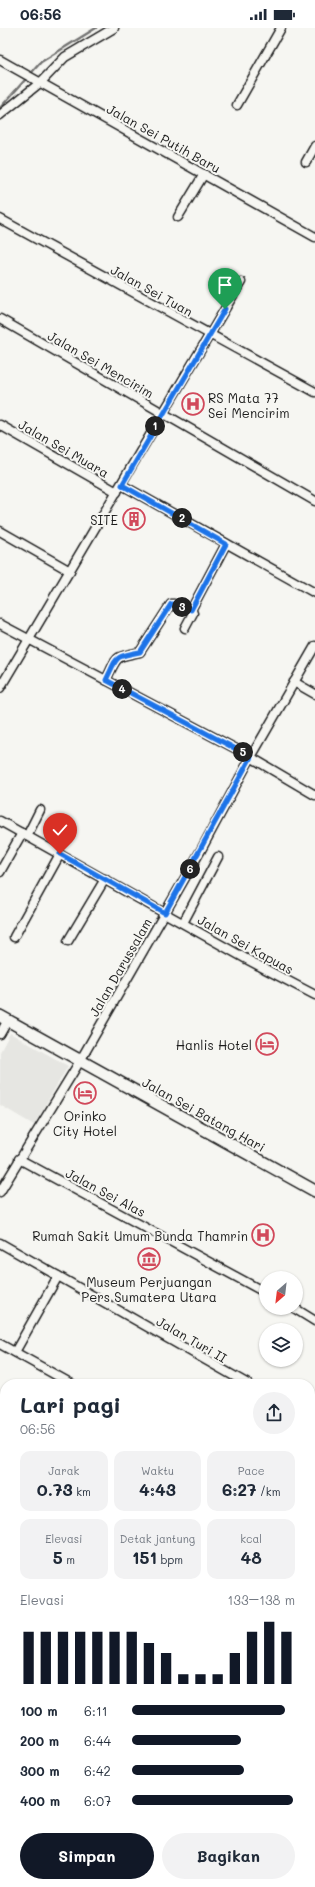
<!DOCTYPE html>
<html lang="id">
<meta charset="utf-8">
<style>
:root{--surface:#fff;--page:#f2f2f3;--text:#1f2937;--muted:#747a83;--accent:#111827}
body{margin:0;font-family:Mali,sans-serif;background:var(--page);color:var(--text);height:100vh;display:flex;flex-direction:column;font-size:15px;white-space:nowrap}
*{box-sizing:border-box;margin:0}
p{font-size:13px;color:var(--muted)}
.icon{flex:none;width:22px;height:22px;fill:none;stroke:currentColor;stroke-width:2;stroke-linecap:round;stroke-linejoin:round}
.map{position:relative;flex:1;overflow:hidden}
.panel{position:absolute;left:0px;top:1351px;width:315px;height:508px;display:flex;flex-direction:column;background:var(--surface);border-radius:16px 16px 0 0;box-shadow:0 1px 3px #0004}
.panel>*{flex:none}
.needle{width:26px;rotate:208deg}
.tools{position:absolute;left:259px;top:1243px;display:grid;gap:8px}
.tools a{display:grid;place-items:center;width:44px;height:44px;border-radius:50%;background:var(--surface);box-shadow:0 1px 3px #0004;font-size:20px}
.pin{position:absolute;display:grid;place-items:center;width:34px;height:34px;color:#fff;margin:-41px -17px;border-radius:50% 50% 50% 0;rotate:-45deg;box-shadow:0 0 4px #0007}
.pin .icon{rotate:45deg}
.km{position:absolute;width:20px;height:20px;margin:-10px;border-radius:50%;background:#222;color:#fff;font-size:11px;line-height:20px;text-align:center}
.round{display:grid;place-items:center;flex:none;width:42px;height:42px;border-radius:21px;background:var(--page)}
.summary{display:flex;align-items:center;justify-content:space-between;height:68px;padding:0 20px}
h1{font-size:22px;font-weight:700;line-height:30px}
.metrics{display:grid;grid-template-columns:repeat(3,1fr);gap:6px;height:68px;padding:4px 20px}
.metrics div{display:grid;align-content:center;border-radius:10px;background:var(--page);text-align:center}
.metrics b{font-size:17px;font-weight:700}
.metrics small{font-size:11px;font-weight:400}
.metrics p{font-size:11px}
.chart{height:112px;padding:8px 20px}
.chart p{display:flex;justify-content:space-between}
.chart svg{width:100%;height:72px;margin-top:4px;stroke:var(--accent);stroke-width:6}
.action{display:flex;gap:8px;margin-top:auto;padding:8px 20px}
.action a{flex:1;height:46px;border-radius:24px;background:var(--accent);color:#fff;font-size:16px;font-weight:700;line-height:46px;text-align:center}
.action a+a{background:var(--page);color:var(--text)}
ul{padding:0 20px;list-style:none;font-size:13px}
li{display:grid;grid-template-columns:64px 48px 1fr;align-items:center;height:30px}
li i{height:10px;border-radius:5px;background:var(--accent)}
.status{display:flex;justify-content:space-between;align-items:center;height:28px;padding:0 20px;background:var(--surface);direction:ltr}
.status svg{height:11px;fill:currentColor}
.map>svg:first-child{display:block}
</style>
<div class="status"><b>06:56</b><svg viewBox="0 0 49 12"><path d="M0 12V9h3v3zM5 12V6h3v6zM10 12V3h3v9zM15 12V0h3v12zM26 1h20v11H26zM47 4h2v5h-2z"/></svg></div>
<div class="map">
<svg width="315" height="1859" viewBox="0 0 315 1859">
<rect width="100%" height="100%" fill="#f6f6f2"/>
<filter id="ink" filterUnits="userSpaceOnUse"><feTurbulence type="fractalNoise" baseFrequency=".025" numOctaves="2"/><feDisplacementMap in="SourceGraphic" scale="8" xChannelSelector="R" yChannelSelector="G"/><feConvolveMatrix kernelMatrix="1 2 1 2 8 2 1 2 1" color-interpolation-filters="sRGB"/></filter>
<g filter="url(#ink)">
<!-- built -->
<g fill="#e6e6e2">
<path d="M10 1005 68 1038 34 1097 0 1077V1024Z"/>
<path d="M113 1854H289L286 1859H110Z"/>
</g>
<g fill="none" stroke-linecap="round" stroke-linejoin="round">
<!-- stream -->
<path stroke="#727271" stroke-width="2.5" d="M0 80 41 34 96 0"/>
<!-- street casing -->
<g stroke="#1c1c1c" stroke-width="11">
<g id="street">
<path d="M0 32 315 209"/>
<path d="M237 77 281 0"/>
<path d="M0 87 41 54 65 29 114 0"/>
<path d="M306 134 315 118"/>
<path d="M178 189 204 146"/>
<path d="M0 191 315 364"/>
<path d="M0 291 315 473"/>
<path d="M0 397 117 464"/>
<path d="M122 457 315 565"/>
<path d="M0 503 70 543"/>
<path d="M0 596 242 724 315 767"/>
<path d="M185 600 193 585 191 582 226 516"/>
<path d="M106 652C118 628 113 629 140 624L171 576H174L191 582"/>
<path d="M294 654 315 666"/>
<path d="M0 660 241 254"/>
<path d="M0 793 250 933 315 967"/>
<path d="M27 808 40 782"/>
<path d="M0 844 22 805"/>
<path d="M183 895 218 829"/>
<path d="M14 909 60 826"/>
<path d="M68 913 105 851"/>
<path d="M0 1006 8 992"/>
<path d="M19 1131 266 1265"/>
<path d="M0 1164 80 1033 201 822 251 729 315 618"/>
<path d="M0 1215 248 1356"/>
<path d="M294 1280 315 1293"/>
<path d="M0 1316 72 1356"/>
<path d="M15 1324 58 1248"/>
<path d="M310 1391 315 1393"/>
<path d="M0 1415 5 1417"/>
<path d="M310 1488 315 1491"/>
<path d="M0 1513 5 1516"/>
<path d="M310 1586 315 1589"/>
<path d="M0 1591 5 1594"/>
<path d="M0 1671 5 1674"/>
<path d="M310 1685 315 1688"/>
</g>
</g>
<!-- secondary casing -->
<g stroke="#1c1c1c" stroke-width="14">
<path id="secondary" d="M0 988 315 1163"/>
</g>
<!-- street -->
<use href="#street" stroke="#f6f6f2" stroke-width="8"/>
<!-- secondary -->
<use href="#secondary" stroke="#f6f6f2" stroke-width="11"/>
</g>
</g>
<g fill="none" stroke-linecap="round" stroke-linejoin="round" filter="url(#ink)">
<!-- route casing -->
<g stroke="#fff" stroke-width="8">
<path id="route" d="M60 826 165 885 251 729 106 652C118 628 113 629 140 624L171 576H174L191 582 226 516 122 457 225 281"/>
</g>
<!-- route -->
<use href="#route" stroke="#1a73e8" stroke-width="5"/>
</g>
<!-- icons -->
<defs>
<g id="hospital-ring" transform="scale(1.15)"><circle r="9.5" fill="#f6f6f2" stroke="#d1495b" stroke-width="1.5"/><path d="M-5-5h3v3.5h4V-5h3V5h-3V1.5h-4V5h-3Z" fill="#d1495b"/></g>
<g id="building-ring" transform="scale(1.15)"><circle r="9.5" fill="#f6f6f2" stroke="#d1495b" stroke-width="1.5"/><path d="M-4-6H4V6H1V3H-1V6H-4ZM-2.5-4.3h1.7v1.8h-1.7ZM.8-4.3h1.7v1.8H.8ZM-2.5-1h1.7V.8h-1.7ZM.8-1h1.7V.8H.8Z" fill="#d1495b"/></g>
<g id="hotel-ring" transform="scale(1.15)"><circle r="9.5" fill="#f6f6f2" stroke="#d1495b" stroke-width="1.5"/><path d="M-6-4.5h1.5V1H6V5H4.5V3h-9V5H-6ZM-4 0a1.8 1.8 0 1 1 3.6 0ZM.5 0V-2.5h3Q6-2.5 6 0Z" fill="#d1495b"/></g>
<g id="museum-ring" transform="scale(1.15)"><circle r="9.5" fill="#f6f6f2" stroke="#d1495b" stroke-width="1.5"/><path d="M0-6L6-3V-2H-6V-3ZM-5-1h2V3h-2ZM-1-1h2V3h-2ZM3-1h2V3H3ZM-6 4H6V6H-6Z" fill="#d1495b"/></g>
</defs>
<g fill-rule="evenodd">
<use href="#hospital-ring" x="193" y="376"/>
<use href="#building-ring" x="134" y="491"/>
<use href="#hotel-ring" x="267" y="1016"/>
<use href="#hotel-ring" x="85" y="1065"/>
<use href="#hospital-ring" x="263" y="1207"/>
<use href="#museum-ring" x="149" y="1231"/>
</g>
<g text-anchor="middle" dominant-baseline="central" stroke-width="4" stroke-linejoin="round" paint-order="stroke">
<!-- street labels -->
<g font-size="13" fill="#1c1c1c" stroke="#f6f6f2">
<text transform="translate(164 110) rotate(29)">Jalan Sei Putih Baru</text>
<text transform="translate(152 262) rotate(29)">Jalan Sei Tuan</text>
<text transform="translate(101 336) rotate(30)">Jalan Sei Mencirim</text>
<text transform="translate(64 420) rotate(30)">Jalan Sei Muara</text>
<text transform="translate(246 916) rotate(29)">Jalan Sei Kapuas</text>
<text transform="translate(120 939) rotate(-60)">Jalan Darussalam</text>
<text transform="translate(204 1086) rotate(29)">Jalan Sei Batang Hari</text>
<text transform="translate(106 1164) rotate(28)">Jalan Sei Alas</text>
<text transform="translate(192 1311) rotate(30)">Jalan Turi II</text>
</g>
<!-- poi labels -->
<g font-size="13" fill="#1c1c1c" stroke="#f6f6f2" text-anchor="end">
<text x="208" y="369" text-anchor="start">RS Mata 77<tspan x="208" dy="15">Sei Mencirim</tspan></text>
<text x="118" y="491">SITE</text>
<text x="252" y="1016">Hanlis Hotel</text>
<text x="85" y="1087" text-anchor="middle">Orinko<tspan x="85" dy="15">City Hotel</tspan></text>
<text x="248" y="1207">Rumah Sakit Umum Bunda Thamrin</text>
<text x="149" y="1253" text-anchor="middle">Museum Perjuangan<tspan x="149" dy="15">Pers Sumatera Utara</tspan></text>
</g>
</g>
</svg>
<div class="tools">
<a><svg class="needle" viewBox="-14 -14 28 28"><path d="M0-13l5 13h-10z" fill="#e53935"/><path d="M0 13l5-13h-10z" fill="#747a83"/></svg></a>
<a><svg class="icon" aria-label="layers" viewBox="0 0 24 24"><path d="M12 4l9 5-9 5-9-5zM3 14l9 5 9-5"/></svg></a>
</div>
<div class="pin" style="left:225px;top:281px;background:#1e9e55"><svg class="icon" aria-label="arrive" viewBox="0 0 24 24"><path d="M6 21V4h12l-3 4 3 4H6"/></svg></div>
<div class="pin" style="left:60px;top:826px;background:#d93025"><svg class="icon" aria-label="check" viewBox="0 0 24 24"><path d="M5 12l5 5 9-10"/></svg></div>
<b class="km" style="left:155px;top:398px">1</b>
<b class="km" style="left:182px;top:490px">2</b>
<b class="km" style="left:182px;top:579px">3</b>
<b class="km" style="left:122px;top:661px">4</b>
<b class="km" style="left:243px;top:724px">5</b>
<b class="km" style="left:190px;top:841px">6</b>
<section class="panel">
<div class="summary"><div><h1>Lari pagi</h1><p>06:56</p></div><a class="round"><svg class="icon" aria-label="share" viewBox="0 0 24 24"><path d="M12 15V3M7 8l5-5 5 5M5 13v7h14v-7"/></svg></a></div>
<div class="metrics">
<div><p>Jarak</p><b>0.73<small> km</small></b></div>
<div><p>Waktu</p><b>4:43</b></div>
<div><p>Pace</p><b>6:27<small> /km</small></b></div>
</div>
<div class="metrics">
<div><p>Elevasi</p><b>5<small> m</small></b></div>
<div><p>Detak jantung</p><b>151<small> bpm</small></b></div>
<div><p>kcal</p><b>48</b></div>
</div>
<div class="chart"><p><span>Elevasi</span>133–138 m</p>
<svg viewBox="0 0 160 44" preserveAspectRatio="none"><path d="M5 44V12M15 44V12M25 44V12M35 44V12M45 44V12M55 44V12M65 44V12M75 44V19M85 44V25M95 44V38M105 44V38M115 44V38M125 44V25M135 44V12M145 44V6M155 44V12"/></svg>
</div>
<ul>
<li><b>100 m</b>6:11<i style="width:94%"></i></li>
<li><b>200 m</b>6:44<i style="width:67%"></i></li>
<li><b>300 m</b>6:42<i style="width:69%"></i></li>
<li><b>400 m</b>6:07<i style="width:99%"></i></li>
</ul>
<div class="action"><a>Simpan</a><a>Bagikan</a></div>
</section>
</div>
